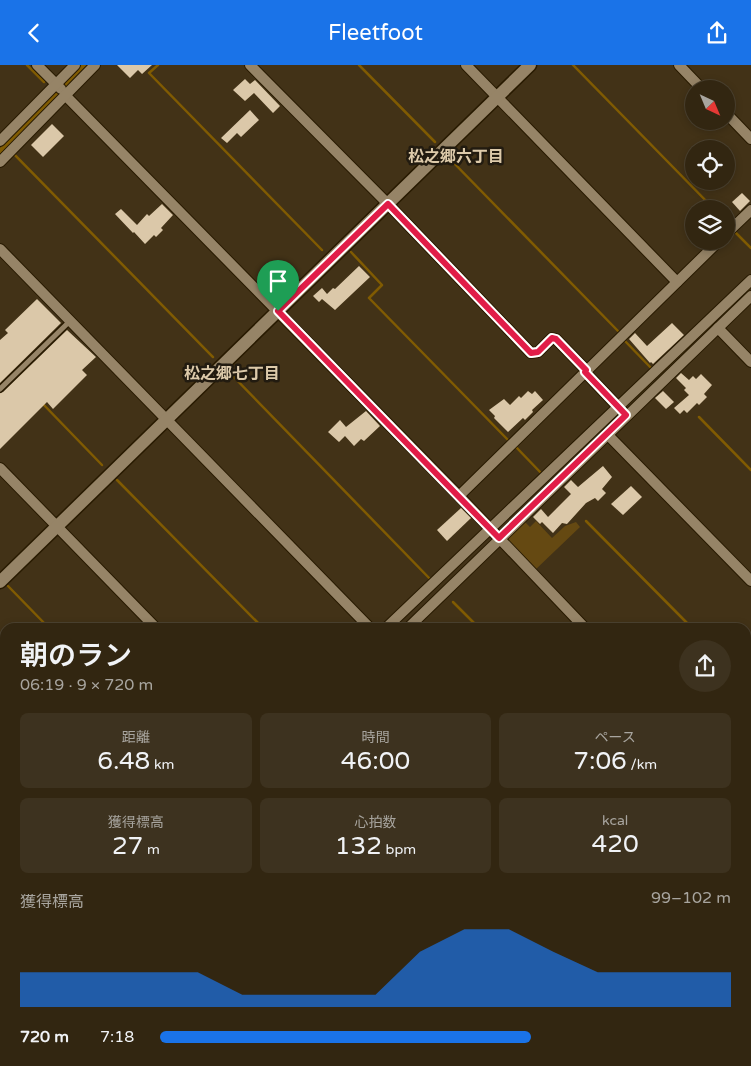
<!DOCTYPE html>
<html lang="ja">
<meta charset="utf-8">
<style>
:root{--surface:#322611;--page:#3d321f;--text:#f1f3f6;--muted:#a8a59f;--line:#4d4331;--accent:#1a73e8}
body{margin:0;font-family:"Varela Round","Noto Sans JP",sans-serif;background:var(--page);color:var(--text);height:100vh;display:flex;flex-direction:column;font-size:19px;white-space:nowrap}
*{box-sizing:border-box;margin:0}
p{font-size:16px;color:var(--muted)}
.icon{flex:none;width:28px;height:28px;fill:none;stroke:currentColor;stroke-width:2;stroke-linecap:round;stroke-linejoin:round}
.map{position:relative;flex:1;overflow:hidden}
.side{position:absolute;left:0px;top:558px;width:751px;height:444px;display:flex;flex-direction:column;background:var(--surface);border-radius:15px 15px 0 0;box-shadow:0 2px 8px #0003,0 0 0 1px var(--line)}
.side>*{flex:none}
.needle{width:32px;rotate:136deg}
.tools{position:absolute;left:685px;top:15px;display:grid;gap:10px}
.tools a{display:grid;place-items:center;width:50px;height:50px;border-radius:50%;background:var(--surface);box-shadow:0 2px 8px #0003,0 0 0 1px var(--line);font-size:25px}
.pin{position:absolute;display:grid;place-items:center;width:42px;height:42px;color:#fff;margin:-51px -21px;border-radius:50% 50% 50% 0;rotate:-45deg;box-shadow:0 0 5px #0007}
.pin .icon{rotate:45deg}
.round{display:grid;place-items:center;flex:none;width:52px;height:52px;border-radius:26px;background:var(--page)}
.headline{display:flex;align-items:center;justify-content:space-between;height:85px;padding:0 20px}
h1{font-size:28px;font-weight:600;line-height:38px}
.figures{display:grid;grid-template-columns:repeat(3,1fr);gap:8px;height:85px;padding:5px 20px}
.figures div{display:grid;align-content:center;border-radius:8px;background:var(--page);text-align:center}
.figures b{font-size:25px;font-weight:600}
.figures small{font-size:14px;font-weight:400}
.figures p{font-size:14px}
.chart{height:140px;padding:10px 20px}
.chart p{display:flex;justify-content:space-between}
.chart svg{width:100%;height:90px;margin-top:5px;fill:var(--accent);opacity:.7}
ul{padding:0 20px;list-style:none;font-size:16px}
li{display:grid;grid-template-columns:80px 60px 1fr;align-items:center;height:38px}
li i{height:12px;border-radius:6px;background:var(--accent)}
header{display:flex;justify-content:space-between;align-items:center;height:65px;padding:0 20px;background:var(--accent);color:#fff;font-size:22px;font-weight:600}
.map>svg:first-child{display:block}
</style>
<header><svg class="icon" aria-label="back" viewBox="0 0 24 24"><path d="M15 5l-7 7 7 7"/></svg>Fleetfoot<svg class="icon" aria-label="share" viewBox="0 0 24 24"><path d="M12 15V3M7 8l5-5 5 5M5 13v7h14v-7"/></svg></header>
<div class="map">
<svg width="751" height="1001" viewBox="0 0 751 1001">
<rect width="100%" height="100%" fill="#423217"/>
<!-- green -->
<path fill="#654912" d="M536 456 552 473 565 461 576 457 580 462 534 506 506 474 525 457 530 462Z"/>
<!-- water -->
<g fill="#805b02">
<path d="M81 0H87L0 89V83Z"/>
<path d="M751 218V223L394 562H389Z"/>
</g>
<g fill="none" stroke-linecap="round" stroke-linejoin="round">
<!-- stream -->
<g stroke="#805b02" stroke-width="2.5">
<path d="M27 0 44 17"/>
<path d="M158 0 149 8 322 185"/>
<path d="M359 0 435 77"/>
<path d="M573 0 714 144"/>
<path d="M15 90 213 292"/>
<path d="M448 92 618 266"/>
<path d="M726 156 728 158"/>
<path d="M735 167 751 183"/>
<path d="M351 187 382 220 369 233 508 375"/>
<path d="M624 275 652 304"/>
<path d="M229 307 431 515"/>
<path d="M42 338 102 400"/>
<path d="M699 352 751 405"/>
<path d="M515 381 542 409"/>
<path d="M117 415 262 562"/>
<path d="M586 456 691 562"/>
<path d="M8 521 48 562"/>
<path d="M453 537 478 562"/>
<path d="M0 733 5 738"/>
<path d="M746 838 751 843"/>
<path d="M44 996 48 1001"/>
<path d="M258 996 263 1001"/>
<path d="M472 996 477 1001"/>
</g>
</g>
<!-- building -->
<g fill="#dbc8a9">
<path d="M117 0H152L142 9 138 5 130 13Z"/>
<path d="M245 14 250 19 255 15 280 41 273 48 254 28 245 36 233 25Z"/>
<path d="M250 45 259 55 241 72 237 68 227 78 221 73Z"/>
<path d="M52 59 64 71 43 92 31 80Z"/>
<path d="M742 128 750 136 740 146 732 137Z"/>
<path d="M162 139 173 150 161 163 163 165 156 172 154 170 145 179 134 167 133 168 115 149 121 144 137 160 147 149 149 151Z"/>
<path d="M359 201 370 212 335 245 322 234 319 237 313 231 322 223 327 229 333 223 335 224Z"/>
<path d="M37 234 61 258 0 318V275L8 268 5 265Z"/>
<path d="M672 258 684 270 653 299 651 297 650 298 629 274 635 268 647 281Z"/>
<path d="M67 265 96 292 82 305 87 310 53 344 47 337 0 384V328L3 327Z"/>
<path d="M681 308 689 315 693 311 696 314 701 309 712 320 704 329 707 332 699 340 697 338 687 348 684 345 680 349 674 343 689 330 684 325 686 323 676 313Z"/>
<path d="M528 326 532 329 535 326 543 335 532 345 533 347 525 355 523 353 508 367 494 353 495 351 489 345 504 334 510 340 519 331 521 333Z"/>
<path d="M663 326 674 337 666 344 655 333Z"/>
<path d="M366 346 380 361 364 376 361 374 354 381 345 371 339 377 328 367 340 355 346 362Z"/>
<path d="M603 401 612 412 602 424 606 428 598 436 595 433 586 438 567 459 562 458 553 468 542 457 540 459 533 452 541 444 548 452 571 429 564 422 571 415 578 422Z"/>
<path d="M631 421 642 432 623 450 611 439Z"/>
<path d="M461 443 471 453 447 476 437 465Z"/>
</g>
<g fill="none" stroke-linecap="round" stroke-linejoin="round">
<!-- service casing -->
<g stroke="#281a00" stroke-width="8">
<path id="service" d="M0 324 70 256"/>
</g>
<!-- minor casing -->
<g stroke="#281a00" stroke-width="12">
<g id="minor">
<path d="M37 0 61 24"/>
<path d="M250 0 388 139 531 288 538 287 552 273 556 274 586 305"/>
<path d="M466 0 677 217"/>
<path d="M679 0 702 24"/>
<path d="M65 30 459 431 584 562"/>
<path d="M726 48 751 74"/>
<path d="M0 76 75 0"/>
<path d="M0 97 95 0"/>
<path d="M726 169 751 145"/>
<path d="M0 184 369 562"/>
<path d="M718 263 751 297"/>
<path d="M585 307 622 346"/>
<path d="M607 369 751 516"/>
<path d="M0 403 155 562"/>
<path d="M459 431 719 176"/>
<path d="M387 562 751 215"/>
<path d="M409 562 751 231"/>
<path d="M746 627 751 623"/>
<path d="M746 731 751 736"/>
<path d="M0 841 5 846"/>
<path d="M150 996 155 1001"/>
<path d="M578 996 583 1001"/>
</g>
</g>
<!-- tertiary casing -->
<g stroke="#281a00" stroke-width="15">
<g id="tertiary">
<path d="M0 517 530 0"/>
<path d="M0 623 5 629"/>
<path d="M746 946 751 942"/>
<path d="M0 954 5 949"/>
<path d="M365 996 370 1001"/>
<path d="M690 1001 695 996"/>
</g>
</g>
<!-- service -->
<use href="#service" stroke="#968467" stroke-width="5"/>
<!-- minor -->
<use href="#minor" stroke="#968467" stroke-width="10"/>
<!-- tertiary -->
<use href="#tertiary" stroke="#968467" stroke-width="12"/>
</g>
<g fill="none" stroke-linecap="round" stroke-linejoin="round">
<!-- route casing -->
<g stroke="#fff" stroke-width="10">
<path id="route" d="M388 139 531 288 538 287 552 273 556 274 586 305 585 307 626 350 499 473 278 246Z"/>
</g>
<!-- route -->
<use href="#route" stroke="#e11d48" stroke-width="6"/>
</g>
<g text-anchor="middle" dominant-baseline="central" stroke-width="5" stroke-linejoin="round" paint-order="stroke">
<!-- neighbourhood labels -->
<g font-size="16" font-weight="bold" fill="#ddcaaa" stroke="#221b10">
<text x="456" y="92">松之郷六丁目</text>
<text x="232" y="309">松之郷七丁目</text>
</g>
</g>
</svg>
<div class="tools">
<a><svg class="needle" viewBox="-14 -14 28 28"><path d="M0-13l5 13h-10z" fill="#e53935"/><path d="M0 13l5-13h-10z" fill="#a8a59f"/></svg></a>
<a><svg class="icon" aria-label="locate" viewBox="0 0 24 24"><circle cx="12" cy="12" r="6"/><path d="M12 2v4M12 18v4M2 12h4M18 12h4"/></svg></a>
<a><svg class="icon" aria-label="layers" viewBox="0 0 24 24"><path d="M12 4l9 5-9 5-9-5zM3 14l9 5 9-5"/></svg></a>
</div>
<div class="pin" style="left:278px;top:246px;background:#1e9e55"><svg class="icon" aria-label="arrive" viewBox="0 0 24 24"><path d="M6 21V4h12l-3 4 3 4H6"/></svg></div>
<section class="side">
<div class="headline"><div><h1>朝のラン</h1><p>06:19 · 9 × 720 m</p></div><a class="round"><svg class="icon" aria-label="share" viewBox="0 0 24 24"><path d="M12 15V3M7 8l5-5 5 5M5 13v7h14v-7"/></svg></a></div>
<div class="figures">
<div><p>距離</p><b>6.48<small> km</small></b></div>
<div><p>時間</p><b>46:00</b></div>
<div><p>ペース</p><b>7:06<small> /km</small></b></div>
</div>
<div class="figures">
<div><p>獲得標高</p><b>27<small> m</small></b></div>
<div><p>心拍数</p><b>132<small> bpm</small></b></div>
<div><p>kcal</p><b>420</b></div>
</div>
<div class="chart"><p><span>獲得標高</span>99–102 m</p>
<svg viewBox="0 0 160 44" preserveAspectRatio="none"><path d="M0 44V27L10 27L20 27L30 27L40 27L50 38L60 38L70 38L80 38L90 17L100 6L110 6L120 17L130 27L140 27L150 27L160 27V44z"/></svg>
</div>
<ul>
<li><b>720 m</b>7:18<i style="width:65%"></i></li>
</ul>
</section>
</div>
